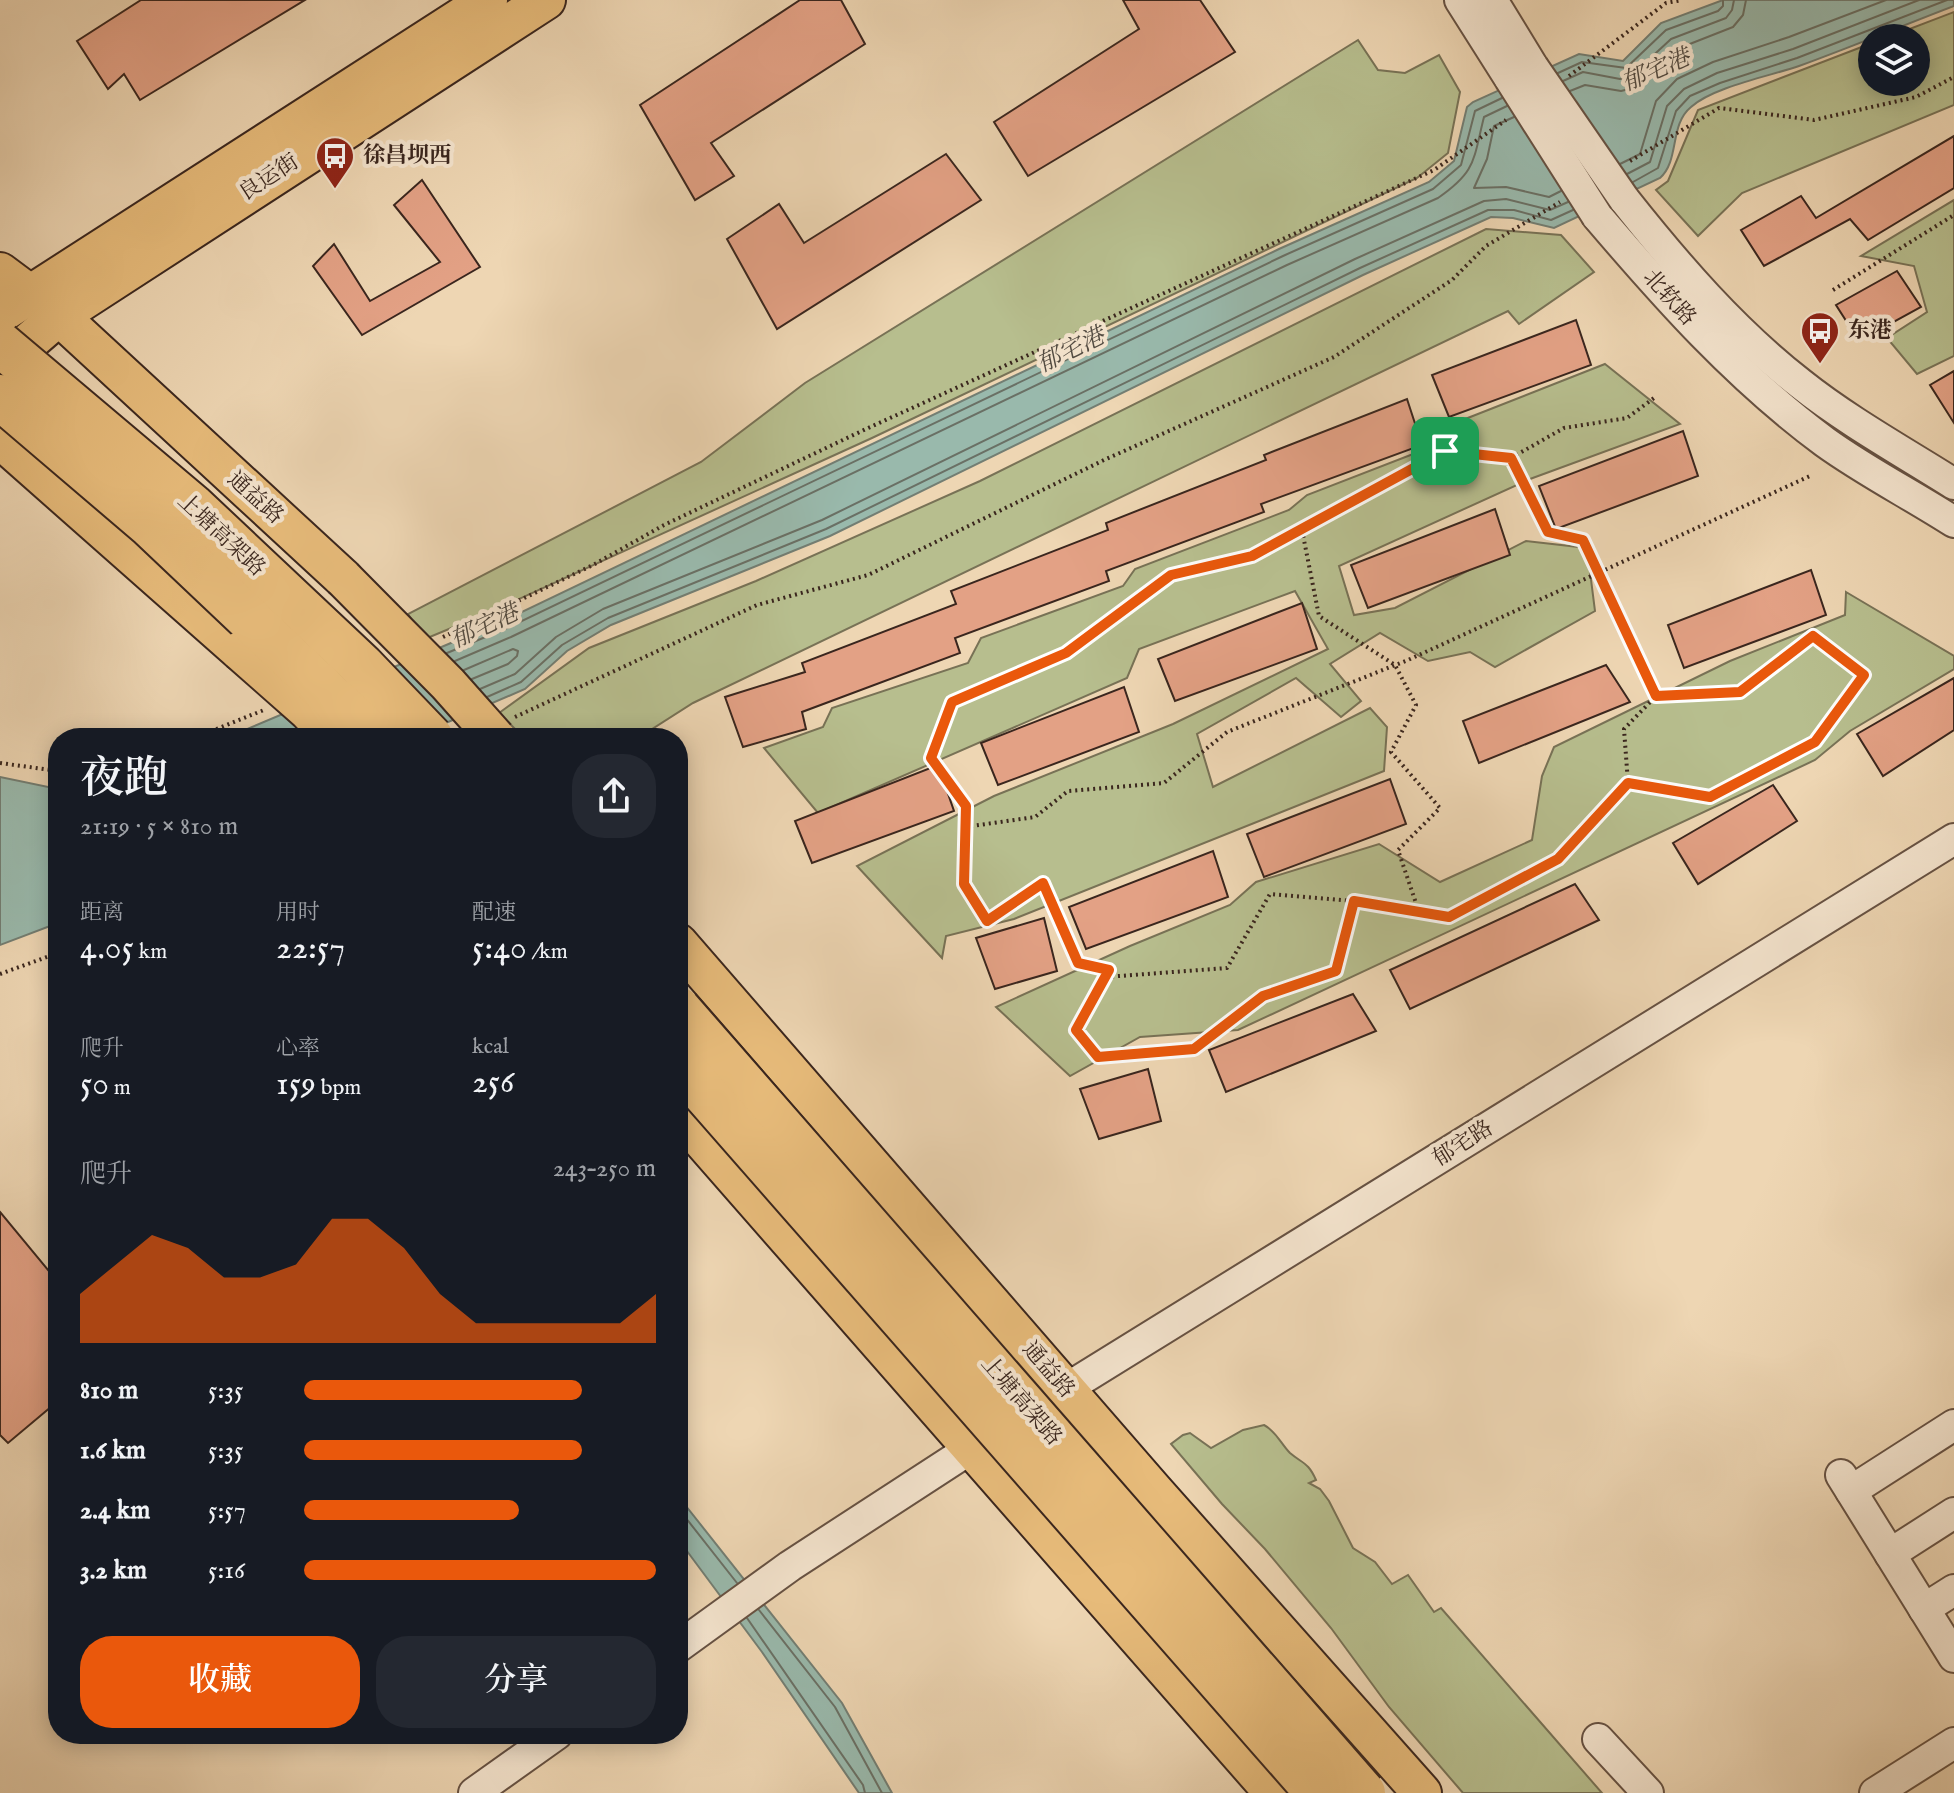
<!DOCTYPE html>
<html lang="zh">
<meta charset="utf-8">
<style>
:root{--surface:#171b24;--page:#242831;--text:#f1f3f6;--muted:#9ea1a6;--accent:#ea580c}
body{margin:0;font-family:"IM FELL English","Noto Serif SC",serif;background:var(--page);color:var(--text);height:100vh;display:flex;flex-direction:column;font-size:30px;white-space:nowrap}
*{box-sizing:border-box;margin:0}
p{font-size:26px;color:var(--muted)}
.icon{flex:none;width:44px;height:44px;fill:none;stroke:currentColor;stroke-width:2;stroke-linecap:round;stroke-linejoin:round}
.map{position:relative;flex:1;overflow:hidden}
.drawer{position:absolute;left:48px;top:728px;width:640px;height:1016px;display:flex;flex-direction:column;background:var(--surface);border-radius:32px;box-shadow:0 4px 20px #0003}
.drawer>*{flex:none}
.buttons{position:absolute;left:1858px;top:24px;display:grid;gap:16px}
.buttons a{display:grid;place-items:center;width:72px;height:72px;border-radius:50%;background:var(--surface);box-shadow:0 4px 20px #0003;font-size:40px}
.pin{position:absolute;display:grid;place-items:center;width:68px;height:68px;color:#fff;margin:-34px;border-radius:16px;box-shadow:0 4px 12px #0006}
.round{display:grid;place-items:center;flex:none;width:84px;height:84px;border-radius:32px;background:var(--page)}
.headline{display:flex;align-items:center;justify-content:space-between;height:136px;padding:0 32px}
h1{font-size:44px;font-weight:600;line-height:60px}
.figures{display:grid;grid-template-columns:repeat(3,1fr);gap:12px;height:136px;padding:8px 32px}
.figures div{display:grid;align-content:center}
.figures b{font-size:34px;font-weight:600}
.figures small{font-size:22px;font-weight:400}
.figures p{font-size:22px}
.chart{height:224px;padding:16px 32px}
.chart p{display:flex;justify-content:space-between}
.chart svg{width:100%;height:144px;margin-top:8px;fill:var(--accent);opacity:.7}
.button{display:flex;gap:16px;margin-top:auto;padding:16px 32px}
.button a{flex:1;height:92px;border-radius:32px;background:var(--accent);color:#fff;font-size:32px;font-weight:600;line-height:92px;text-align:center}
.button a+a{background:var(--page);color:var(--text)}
ul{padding:0 32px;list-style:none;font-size:26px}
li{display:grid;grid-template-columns:128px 96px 1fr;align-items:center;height:60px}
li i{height:20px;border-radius:10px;background:var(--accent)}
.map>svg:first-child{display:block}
</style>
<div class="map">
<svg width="1954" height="1793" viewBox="0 0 1954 1793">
<rect width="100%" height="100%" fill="#eed6b3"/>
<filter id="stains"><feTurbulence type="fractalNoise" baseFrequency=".0025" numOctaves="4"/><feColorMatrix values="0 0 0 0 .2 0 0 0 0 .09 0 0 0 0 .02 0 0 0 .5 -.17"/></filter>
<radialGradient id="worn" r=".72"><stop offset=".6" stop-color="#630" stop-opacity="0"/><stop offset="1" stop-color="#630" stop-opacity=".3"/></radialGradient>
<!-- green -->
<g fill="#b7be8e" stroke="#787256" stroke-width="2">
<path d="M1954 12V105L1742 193 1698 236 1656 190 1668 181 1698 110 1872 43V82H1916V38H1886Z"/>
<path d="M1358 40 1378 70 1405 73 1439 55 1460 92 1448 153 1417 178 872 438 497 609 425 639 408 614 701 462 805 383Z"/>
<path d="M1954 200V356L1917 374 1887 338 1927 312 1914 266 1861 256Z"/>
<path d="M1486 229 1561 235 1594 272 1519 324 1508 311 693 703 638 738H524L499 713 589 648 756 581 980 481Z"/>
<path d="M1605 364 1680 424 1530 479 1339 566 1354 615 1395 608 1526 541 1587 548 1595 611 1495 667 1470 652 1428 661 1380 633 1330 664 1361 701 1341 717 1296 678 1197 734 1213 787 1370 708 1387 727 1384 771 1014 919 946 936 942 958 857 866 994 796 1173 724 1328 649 1295 591 1139 649 1127 678 818 813 764 748 823 727 832 708 968 663 981 638 1123 586 1135 569 1289 510 1307 495 1457 437 1455 423Z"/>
<path d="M1846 592 1954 656V669L1850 731 1815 760 1238 1030 1140 1037 1070 1076 996 1007 1130 946 1230 905 1256 882 1379 844 1440 882 1532 840 1542 776 1554 747 1730 661 1845 615Z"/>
<path d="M1264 1425C1276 1431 1281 1444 1290 1453 1303 1464 1308 1462 1316 1480L1309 1483 1320 1489 1329 1501 1353 1548 1375 1562 1392 1584 1408 1575 1434 1612 1441 1608 1602 1793H1463L1389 1707 1331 1628 1265 1549 1222 1504 1171 1444 1183 1435 1190 1433 1211 1448 1243 1430Z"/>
</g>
<!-- water -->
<g fill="#99b9ac" stroke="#737e73" stroke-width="2">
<path d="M1723 0H1954V6C1902 26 1851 47 1799 66 1770 76 1713 87 1691 107 1669 125 1680 160 1660 178L1554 228 1513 218 1491 217 1363 275 830 536 611 625 567 651 525 689 411 738H226L503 621 1279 249 1429 182 1454 161 1467 107 1473 102 1579 54 1623 61 1661 23Z"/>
<path d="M0 777 58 789V923L0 945Z"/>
<path d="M678 1496 842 1703 892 1793H859L762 1652 678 1539Z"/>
</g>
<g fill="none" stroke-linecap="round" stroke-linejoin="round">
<!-- shore -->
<g stroke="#6a7065" stroke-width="2">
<path d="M1558 73 1582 62 1626 68 1666 30 1718 11 1723 6V0"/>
<path d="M1563 81 1583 72 1620 79 1630 77 1671 39 1726 18 1732 10 1734 0"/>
<path d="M1570 91 1585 85 1621 91 1637 87 1677 49 1733 27 1743 15 1746 0"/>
<path d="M1514 117 1494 126 1487 159 1474 188 1506 187 1549 197 1561 191"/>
<path d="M1620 164 1640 154 1656 101 1677 79 1713 62 1789 37 1886 0"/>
<path d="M1627 174 1650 162 1667 106 1684 89 1717 73 1793 49 1919 0"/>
<path d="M1633 182 1658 168 1676 111 1690 96 1720 83 1797 58 1947 0"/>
<path d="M447 653 507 628 1283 256 1433 189 1461 165 1475 111 1502 98"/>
<path d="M455 661 511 637 1287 265 1438 198C1477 171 1473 160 1484 117L1507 106"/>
<path d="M464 670 513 649 518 651 517 656 508 664 472 679"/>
<path d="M480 689 515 674 556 637 603 609 822 520 1355 259 1484 201 1506 199 1550 210 1568 202"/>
<path d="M487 697 521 682 562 645 608 618 826 529 1360 268 1488 210H1514L1551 220 1573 210"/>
<path d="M678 1508 737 1583"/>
<path d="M759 1610 835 1707 882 1793"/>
<path d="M747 1618 863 1785 865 1793"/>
</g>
</g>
<!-- building -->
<g fill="#e3a185" stroke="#3a261e" stroke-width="2">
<path d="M141 0H305L140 100 124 74 108 89 77 41Z"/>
<path d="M800 0H841L865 44 711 143 734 176 695 200 640 105Z"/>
<path d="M1123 0H1200L1235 52 1028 176 994 122 1139 29Z"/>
<path d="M1954 136V188L1868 240 1850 219 1764 266 1741 230 1801 196 1816 218Z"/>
<path d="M946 154 981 200 777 329 727 239 779 204 804 243Z"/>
<path d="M422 180 480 267 362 335 313 266 334 244 370 301 440 262 394 205Z"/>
<path d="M1897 271 1921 307 1859 341 1836 305Z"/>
<path d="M1576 320 1591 365 1449 417 1432 375Z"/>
<path d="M1954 371V423L1930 385Z"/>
<path d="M1407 399 1422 445 1261 504 1264 512 1106 571 1109 581 955 638 960 653 802 712 806 729 743 747 725 697 805 672 802 663 956 604 951 591 1108 530 1106 523 1266 460 1264 455Z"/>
<path d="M1683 431 1698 476 1556 529 1539 486Z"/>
<path d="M1495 509 1510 555 1368 608 1351 565Z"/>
<path d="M1811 570 1826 615 1684 668 1668 625Z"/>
<path d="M1302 603 1317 649 1175 701 1158 659Z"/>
<path d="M1606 665 1630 702 1479 763 1463 721Z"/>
<path d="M1954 678V730L1883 776 1857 734Z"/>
<path d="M1124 687 1139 732 998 785 981 743Z"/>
<path d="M938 765 954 811 812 863 795 821Z"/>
<path d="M1390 779 1406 824 1264 877 1247 834Z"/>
<path d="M1773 785 1797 821 1698 884 1673 843Z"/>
<path d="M1213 851 1228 897 1086 949 1069 907Z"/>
<path d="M1575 884 1599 920 1410 1009 1390 970Z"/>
<path d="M1044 918 1057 971 995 989 976 938Z"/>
<path d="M1353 994 1376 1031 1226 1092 1209 1050Z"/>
<path d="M1148 1069 1161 1121 1099 1139 1080 1089Z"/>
<path d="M0 1212 58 1282V1401L8 1443 0 1435Z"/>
</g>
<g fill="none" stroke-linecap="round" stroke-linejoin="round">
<!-- minor casing -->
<g stroke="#675243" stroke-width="34">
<g id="minor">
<path d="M1460 0 1510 79"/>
<path d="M1492 0 1533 67"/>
<path d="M1624 199C1677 266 1733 331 1801 384 1846 420 1905 453 1954 484"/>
<path d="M1597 216C1667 298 1737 377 1825 442 1865 471 1912 495 1954 522"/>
<path d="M1048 1400 1954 839"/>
<path d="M1841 1475 1954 1657"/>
<path d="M1851 1491 1954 1425"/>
<path d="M1890 1554 1954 1513"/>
<path d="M1924 1609 1954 1590"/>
<path d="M678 1647 790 1566 990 1436"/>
<path d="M1598 1739 1648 1793"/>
<path d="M474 1793 557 1734"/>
<path d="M1875 1793 1954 1743"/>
</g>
</g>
<!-- major casing -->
<g stroke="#3a261e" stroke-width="42">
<g id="major">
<path d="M0 272 59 316 343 578"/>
<path d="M0 314 488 0"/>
<path d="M0 367 59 316 546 0"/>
<path d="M0 439 240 651"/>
<path d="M678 943 1153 1490 1422 1793"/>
<path d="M678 1113 1274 1793"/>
</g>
</g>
<!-- path -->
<g stroke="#3a261e" stroke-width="4" stroke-dasharray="2 4" stroke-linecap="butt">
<path d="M1569 76 1666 3 1682 0"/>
<path d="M1630 161 1719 108 1814 120 1916 97 1954 77"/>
<path d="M1833 290 1954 215"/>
<path d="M1445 451 1511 458 1548 532 1583 540 1656 696 1624 729 1628 783 1558 859 1449 917 1354 901 1336 971 1263 996 1194 1049 1098 1057 1076 1030 1109 970 1078 963 1043 883 987 921 964 884 966 806 931 758 952 702 1066 653 1171 575 1252 556Z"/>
<path d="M1511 458 1564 428 1627 418 1654 398"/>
<path d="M1302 530 1319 616 1395 665 1416 705 1391 752 1440 808 1398 850 1419 912"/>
<path d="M443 637 593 565 664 525 866 429 1434 170 1506 120"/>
<path d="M515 717 757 605 868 575 1104 460 1334 357 1452 280 1486 246 1560 202"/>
<path d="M194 738 264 710"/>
<path d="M0 763 58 771"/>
<path d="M1628 783 1710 797 1815 742 1864 675 1813 636 1740 692 1656 696"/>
<path d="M965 827 1035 817 1068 791 1164 783 1227 732 1408 660 1810 476"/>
<path d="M0 974 58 953"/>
<path d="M1106 977 1227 968 1270 894 1354 901"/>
</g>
<!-- minor -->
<use href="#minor" stroke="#f4e4ce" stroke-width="30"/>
<!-- major -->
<use href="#major" stroke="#e7bb7a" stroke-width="38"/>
<!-- minor-bridge casing -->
<g stroke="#675243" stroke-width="34" stroke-linecap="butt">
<g id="minor-bridge">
<path d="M1533 67 1624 199"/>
<path d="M1510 79 1597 216"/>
</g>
</g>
<!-- major-bridge casing -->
<g stroke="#3a261e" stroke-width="42" stroke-linecap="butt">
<g id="major-bridge">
<path d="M343 578 448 684 496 738"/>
<path d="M240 651 308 711 334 738"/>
</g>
</g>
<!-- highway-bridge casing -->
<g stroke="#3a261e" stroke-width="48" stroke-linecap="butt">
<g id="highway-bridge">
<path d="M0 344 192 506 362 666 431 738"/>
<path d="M0 397 150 525 375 738"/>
<path d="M678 1009 1363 1793"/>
<path d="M678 1063 1318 1793"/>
</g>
</g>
<!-- minor-bridge -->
<use href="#minor-bridge" stroke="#f4e4ce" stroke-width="30"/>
<!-- major-bridge -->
<use href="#major-bridge" stroke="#e7bb7a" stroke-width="38"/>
<!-- highway-bridge -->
<use href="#highway-bridge" stroke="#e7bb7a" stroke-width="44"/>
</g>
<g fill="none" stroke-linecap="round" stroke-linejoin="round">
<!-- route casing -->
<g stroke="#fff" stroke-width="16">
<path id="route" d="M1445 451 1511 458 1548 532 1583 540 1656 696 1740 692 1813 636 1864 675 1815 742 1710 797 1628 783 1558 859 1449 917 1354 901 1336 971 1263 996 1194 1049 1098 1057 1076 1030 1109 970 1078 963 1043 883 987 921 964 884 966 806 931 758 952 702 1066 653 1171 575 1252 556Z"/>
</g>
<!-- route -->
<use href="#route" stroke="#ea580c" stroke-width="10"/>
</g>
<!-- icons -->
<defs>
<g id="bus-pin" transform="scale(2)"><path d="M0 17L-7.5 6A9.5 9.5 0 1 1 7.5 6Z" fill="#8f2418" stroke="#f4e4ce"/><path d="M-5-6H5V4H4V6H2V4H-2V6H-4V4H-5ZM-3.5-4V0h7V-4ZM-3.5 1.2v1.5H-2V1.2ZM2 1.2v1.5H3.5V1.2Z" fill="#fff"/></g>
</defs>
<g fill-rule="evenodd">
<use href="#bus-pin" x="335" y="156"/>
<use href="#bus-pin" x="1820" y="331"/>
</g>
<g text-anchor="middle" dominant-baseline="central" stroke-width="8" stroke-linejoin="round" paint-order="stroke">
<!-- poi labels -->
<g font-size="22" font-weight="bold" fill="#3a261e" stroke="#f4e4ce" text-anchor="start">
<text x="363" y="156">徐昌坝西</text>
<text x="1848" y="331">东港</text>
</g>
<!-- street labels -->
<g font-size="22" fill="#3a261e" stroke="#f4e4ce">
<text transform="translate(269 178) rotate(-33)">良运街</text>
<text transform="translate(1669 298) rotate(48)">北软路</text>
<text transform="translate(255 498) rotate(42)">通益路</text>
<text transform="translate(221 535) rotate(43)">上塘高架路</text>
<text transform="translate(1463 1144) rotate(-32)">郁宅路</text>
<text transform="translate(1048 1370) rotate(49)">通益路</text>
<text transform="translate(1021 1401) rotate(49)">上塘高架路</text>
</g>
<!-- water labels -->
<g font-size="24" font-style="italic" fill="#524b42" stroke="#f4e4ce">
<text transform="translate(1656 71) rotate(-23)">郁宅港</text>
<text transform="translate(1071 351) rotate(-26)">郁宅港</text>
<text transform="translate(485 627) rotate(-25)">郁宅港</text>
</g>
</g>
<rect width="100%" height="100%" filter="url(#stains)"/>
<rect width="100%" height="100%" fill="url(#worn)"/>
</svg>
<div class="buttons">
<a><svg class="icon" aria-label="layers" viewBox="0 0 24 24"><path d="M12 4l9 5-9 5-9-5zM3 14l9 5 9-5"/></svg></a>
</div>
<div class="pin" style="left:1445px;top:451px;background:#1e9e55"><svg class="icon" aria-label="arrive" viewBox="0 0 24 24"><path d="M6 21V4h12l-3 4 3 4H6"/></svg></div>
<section class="drawer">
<div class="headline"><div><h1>夜跑</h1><p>21:19 · 5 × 810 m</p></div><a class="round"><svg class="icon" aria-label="share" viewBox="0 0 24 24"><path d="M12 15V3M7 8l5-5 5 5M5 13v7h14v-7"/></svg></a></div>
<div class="figures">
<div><p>距离</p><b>4.05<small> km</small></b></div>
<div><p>用时</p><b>22:57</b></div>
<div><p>配速</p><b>5:40<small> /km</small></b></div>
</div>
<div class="figures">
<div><p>爬升</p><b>50<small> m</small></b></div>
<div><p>心率</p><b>159<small> bpm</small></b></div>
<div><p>kcal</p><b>256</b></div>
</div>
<div class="chart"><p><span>爬升</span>243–250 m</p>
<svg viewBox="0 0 160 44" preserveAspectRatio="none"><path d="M0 44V29L10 20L20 11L30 15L40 24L50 24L60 20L70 6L80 6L90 15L100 29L110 38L120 38L130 38L140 38L150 38L160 29V44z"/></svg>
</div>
<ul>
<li><b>810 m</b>5:35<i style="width:79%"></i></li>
<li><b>1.6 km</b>5:35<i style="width:79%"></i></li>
<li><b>2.4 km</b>5:57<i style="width:61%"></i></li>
<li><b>3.2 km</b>5:16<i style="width:100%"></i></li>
</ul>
<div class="button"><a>收藏</a><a>分享</a></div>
</section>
</div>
